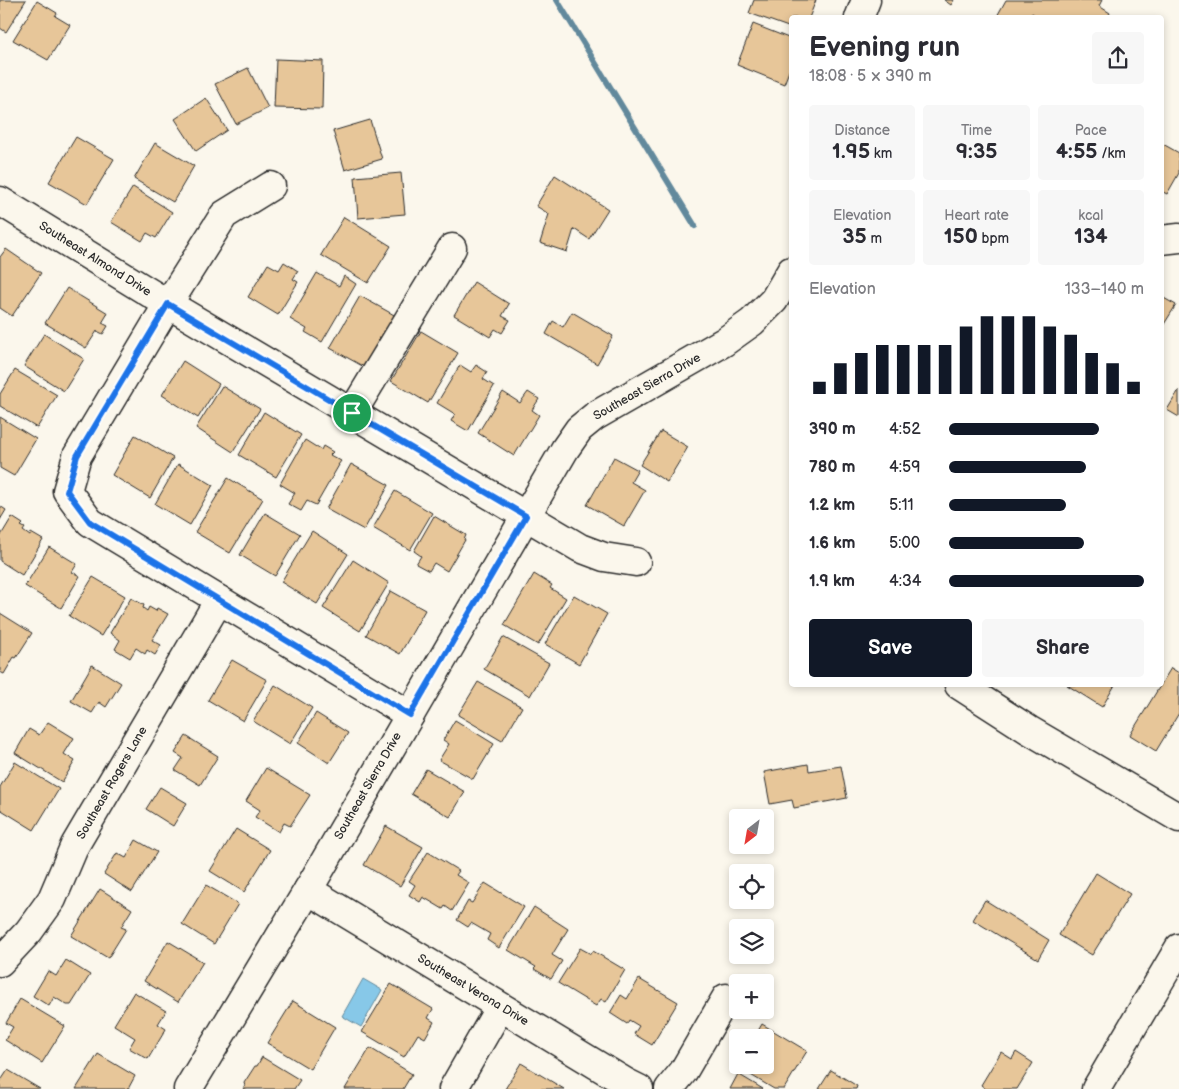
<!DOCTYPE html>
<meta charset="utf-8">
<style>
:root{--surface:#fff;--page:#f7f7f7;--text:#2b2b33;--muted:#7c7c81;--accent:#111827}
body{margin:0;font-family:"Balsamiq Sans",sans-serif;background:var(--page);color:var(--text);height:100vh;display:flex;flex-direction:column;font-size:19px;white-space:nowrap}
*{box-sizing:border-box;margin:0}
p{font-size:16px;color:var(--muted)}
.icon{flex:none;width:28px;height:28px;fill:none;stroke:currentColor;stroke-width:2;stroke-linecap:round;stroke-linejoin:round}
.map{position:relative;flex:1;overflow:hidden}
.panel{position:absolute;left:789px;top:15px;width:375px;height:672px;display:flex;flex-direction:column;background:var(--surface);border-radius:5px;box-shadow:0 2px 8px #0003}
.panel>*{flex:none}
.needle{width:32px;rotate:211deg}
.tools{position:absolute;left:729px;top:809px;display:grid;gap:10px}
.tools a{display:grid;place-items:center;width:45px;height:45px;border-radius:5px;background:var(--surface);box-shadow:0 2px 8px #0003;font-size:25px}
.pin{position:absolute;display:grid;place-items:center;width:42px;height:42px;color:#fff;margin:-21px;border:2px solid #fff;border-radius:50%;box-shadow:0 1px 5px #0007}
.round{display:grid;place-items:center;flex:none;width:52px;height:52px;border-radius:5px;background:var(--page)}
.overview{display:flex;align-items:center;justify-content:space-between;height:85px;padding:0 20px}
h1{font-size:28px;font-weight:600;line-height:38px}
.stats{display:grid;grid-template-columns:repeat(3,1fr);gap:8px;height:85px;padding:5px 20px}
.stats div{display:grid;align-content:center;border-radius:5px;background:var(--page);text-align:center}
.stats b{font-size:21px;font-weight:600}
.stats small{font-size:14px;font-weight:400}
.stats p{font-size:14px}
.chart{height:140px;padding:10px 20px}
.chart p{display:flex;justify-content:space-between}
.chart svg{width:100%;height:90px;margin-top:5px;stroke:var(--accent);stroke-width:6}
.primary-button{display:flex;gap:10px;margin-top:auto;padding:10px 20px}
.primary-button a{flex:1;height:58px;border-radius:5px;background:var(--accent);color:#fff;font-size:20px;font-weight:600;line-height:58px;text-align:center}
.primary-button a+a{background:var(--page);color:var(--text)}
ul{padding:0 20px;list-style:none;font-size:16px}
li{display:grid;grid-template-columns:80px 60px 1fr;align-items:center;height:38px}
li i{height:12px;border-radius:6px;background:var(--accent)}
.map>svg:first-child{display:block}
</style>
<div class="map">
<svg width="1179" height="1089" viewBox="0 0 1179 1089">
<rect width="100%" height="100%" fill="#fbf7ec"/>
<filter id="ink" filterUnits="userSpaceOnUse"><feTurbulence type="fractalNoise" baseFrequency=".02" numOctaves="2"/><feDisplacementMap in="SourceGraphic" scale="10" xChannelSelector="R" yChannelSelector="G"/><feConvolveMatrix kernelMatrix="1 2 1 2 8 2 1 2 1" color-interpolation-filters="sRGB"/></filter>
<g filter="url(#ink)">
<!-- water -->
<path fill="#87c8e8" stroke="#62899c" d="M363 979 382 990 361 1027 342 1016Z"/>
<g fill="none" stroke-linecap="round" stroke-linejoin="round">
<!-- stream -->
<path stroke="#62899c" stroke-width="6" d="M557 0 695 226"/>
</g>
<!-- building -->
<g fill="#e7c699" stroke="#2b2b2b">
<path d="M0 0H26L6 32 0 28Z"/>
<path d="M754 0H816L809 18H791V28L749 13Z"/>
<path d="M944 0H954L951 5Z"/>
<path d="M1006 0H1102L1099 6 1110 13 1108 18H1039L1032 13 1029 18H996Z"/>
<path d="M37 1 57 13 55 16 70 25 48 60 13 40Z"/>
<path d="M753 24 791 39V66L784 84 737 65Z"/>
<path d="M276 59 323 61 322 109 274 108Z"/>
<path d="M248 68 268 108 236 124 215 84Z"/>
<path d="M206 98 227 130 196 151 175 119Z"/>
<path d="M370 120 382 159 345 170 333 131Z"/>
<path d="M76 137 114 159 87 204 49 182Z"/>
<path d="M155 143 194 166 173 202 134 179Z"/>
<path d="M1161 143 1179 153V173L1167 194 1161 191Z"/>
<path d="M401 173 405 214 358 218 355 177Z"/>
<path d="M555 175 608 209 589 239 574 229 567 252 540 243 549 214 536 206Z"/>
<path d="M133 187 172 212 156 238 147 233 142 241 111 222Z"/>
<path d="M344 217 391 246 368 283 321 255Z"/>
<path d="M6 249 41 273 12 316 0 308V257Z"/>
<path d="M284 262 298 271 293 279 298 282 278 315 248 297 268 264 279 270Z"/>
<path d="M317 273 339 286 344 276 356 284 322 342 305 332 307 329 290 319Z"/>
<path d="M474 282 509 304 502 316 510 320 502 333 495 329 490 337 454 315Z"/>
<path d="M67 288 108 313 102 323 108 326 103 334 97 331 86 348 45 323Z"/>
<path d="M360 296 396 316 366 368 330 348Z"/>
<path d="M1162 297 1176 305 1161 329V299Z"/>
<path d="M572 312 613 336 597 364 546 334 553 321 563 327Z"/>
<path d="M421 331 458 353 428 403 391 381Z"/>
<path d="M44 334 84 359 64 391 24 366Z"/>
<path d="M183 361 219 384 198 418 162 395Z"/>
<path d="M460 365 471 372 476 365 487 372 483 379 494 386 468 431 451 421 455 414 437 403Z"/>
<path d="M15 370 57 395 37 428 0 406V394Z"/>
<path d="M222 386 260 409 233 452 196 428Z"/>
<path d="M1179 390V417L1167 410Z"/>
<path d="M503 392 520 403 528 392 539 399 532 410 539 415 514 456 478 433Z"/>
<path d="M264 412 301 435 276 477 239 455Z"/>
<path d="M0 417 36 439 14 476 0 468Z"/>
<path d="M661 431 688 447 667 482 640 465Z"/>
<path d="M135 435 173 458 150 498 112 475Z"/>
<path d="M305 440 321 450 323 446 333 452 330 455 341 461 338 465H339L316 505 307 501 301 511 288 504 295 493 280 484Z"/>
<path d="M614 457 638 470 631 482 645 490 624 526 587 505Z"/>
<path d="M178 464 213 485 190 525 155 504Z"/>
<path d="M351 464 389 485 364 530 326 509Z"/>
<path d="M228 478 263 499 230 553 195 532Z"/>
<path d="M395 491 432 513 410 550 373 528Z"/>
<path d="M0 506 6 510 0 520Z"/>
<path d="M265 513 300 534 275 576 240 555Z"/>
<path d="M434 516 466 535 464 540H465L447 571 434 563 429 571 416 564 421 556 414 551Z"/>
<path d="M12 517 23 524 21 526 25 528 23 531 30 536 31 533 43 540 22 575 0 561V537Z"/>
<path d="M312 531 348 554 317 604 281 582Z"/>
<path d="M49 547 77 564 72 572 80 576 61 608 25 586Z"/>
<path d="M353 560 389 583 360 631 323 608Z"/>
<path d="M534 574 552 585 550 588 566 598 538 645 504 625Z"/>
<path d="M93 577 125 596 101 636 69 616Z"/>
<path d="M391 591 425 610 400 654 366 635Z"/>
<path d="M574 595 607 614 579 664 545 644Z"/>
<path d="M131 598 144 605 143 608 147 611 149 607 156 611 157 608 168 614 152 640 161 645 155 655 147 650 145 654 136 648 130 658 115 649 120 640 110 633Z"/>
<path d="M0 613 32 633 16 658 14 657 4 674 0 672Z"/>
<path d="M503 637 549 663 530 696 484 669Z"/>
<path d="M232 660 267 680 243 721 208 700Z"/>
<path d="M92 665 121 683 106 707 99 702 92 713 71 701Z"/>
<path d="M1171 668 1179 673V713L1156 751 1130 735Z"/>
<path d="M478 682 522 707 502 741 458 715Z"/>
<path d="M275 685 312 708 290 744 253 721Z"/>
<path d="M1067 685H1115L1102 707Z"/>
<path d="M316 713 348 733 329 763 298 743Z"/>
<path d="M455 720 494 744 473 779 439 760 449 744 443 740Z"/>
<path d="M48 722 74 738 64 754 75 761 62 782 15 753 29 729 39 735Z"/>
<path d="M186 736 218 756 200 785 175 770 183 758 175 753Z"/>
<path d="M15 762 59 789 34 830 0 809V787Z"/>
<path d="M808 764 809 771 841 766 847 798 794 808 792 800 770 804 764 772Z"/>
<path d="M266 768 310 795 290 826 284 823 279 832 255 817 260 810 246 801Z"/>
<path d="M426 769 465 792 450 817 411 794Z"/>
<path d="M160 787 187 803 173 826 146 809Z"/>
<path d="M386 826 423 847 400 886 364 865Z"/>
<path d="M236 829 270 850 244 892 210 871Z"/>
<path d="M136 840 157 852 132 892 104 874 117 853 126 858Z"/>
<path d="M428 852 459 871 456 875 469 883 452 911 445 906 443 909 423 897 420 902 409 895 415 885 409 881Z"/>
<path d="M1096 873 1130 894 1092 955 1059 935Z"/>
<path d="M485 883 524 907 499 948 487 940 490 934 471 923 468 927 457 920 468 901 472 903Z"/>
<path d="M206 885 238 904 214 944 182 924Z"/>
<path d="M100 889 132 909 121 927 126 929 108 958 71 936Z"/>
<path d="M985 900 1049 940 1038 959 973 920Z"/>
<path d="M534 907 568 929 552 955 562 961 551 979 534 969 536 967 508 950Z"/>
<path d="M168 941 203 962 178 1002 144 981Z"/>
<path d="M580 948 591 954 593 951 625 970 606 1002 601 999 596 1006 558 983Z"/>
<path d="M66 960 90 975 71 1005H67L54 997 49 1006 33 996 48 971 56 976Z"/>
<path d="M639 979 678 1002 652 1045 634 1034 639 1026 629 1020 627 1024 610 1013 621 995 627 999Z"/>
<path d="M391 984 433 1009 428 1018 434 1022 425 1038 418 1034 404 1057 362 1032Z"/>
<path d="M134 992 166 1011 158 1024 166 1029 148 1059 129 1048 135 1038 114 1025Z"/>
<path d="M20 999 65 1026 42 1063 5 1040 13 1027 6 1023Z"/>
<path d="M293 1001 335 1027 310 1069 267 1043Z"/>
<path d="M762 1024 807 1051 784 1089H774L744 1071 748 1065H765V1038H754Z"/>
<path d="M370 1048 412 1074 403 1089H345Z"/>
<path d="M1001 1052 1012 1059 1016 1052 1033 1063 1017 1089H986L981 1085Z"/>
<path d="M98 1054 135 1076 128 1089H76Z"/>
<path d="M262 1057 300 1080 294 1089H243L245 1086 244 1083 255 1066H257Z"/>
<path d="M521 1063 564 1089H505Z"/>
<path d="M8 1070 40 1089H0V1082Z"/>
<path d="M831 1070 857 1086 856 1089H819Z"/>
<path d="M738 1074 763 1089H730Z"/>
</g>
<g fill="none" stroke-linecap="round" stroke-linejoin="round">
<!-- minor casing -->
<g stroke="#2b2b2b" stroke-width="31">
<g id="minor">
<path d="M859 18 866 0"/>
<path d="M271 186 224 215 168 304 77 456 67 491 90 522 410 715"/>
<path d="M0 201 168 304 580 548 604 557 636 562"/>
<path d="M1161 240 1179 238"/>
<path d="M352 413 452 248"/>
<path d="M959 685 1029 730 1179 818"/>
<path d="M308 890 625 1082 639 1089"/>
<path d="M0 962 29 931 52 899 75 845 219 600"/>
<path d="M188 1089 308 890 565 449 579 429 595 416 724 342 752 322 774 300 791 271"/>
<path d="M453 1089 500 1007"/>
<path d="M669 1089 683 1072 726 998"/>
<path d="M1096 1089 1179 948"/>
</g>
</g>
<!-- minor -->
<use href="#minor" stroke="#fbf7ec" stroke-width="28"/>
</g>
</g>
<g fill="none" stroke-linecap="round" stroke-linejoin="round" filter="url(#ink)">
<!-- route casing -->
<g stroke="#fff" stroke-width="10">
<path id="route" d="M168 304 526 516 410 715 90 522 67 491 77 456Z"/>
</g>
<!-- route -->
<use href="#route" stroke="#1a73e8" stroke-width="6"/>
</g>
<g text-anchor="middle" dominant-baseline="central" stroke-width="5" stroke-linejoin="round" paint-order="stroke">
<!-- street labels -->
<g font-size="12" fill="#2b2b2b" stroke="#fbf7ec">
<text transform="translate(95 259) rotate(32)">Southeast Almond Drive</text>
<text transform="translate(647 387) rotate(-30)">Southeast Sierra Drive</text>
<text transform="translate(112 783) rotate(-60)">Southeast Rogers Lane</text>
<text transform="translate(368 786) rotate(-60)">Southeast Sierra Drive</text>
<text transform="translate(473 990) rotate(31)">Southeast Verona Drive</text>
</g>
</g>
</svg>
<div class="tools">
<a><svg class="needle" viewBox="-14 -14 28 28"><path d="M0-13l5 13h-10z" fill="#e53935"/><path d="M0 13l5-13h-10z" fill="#7c7c81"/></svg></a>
<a><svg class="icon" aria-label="locate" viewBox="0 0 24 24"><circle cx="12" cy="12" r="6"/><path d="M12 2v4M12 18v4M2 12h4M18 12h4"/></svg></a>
<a><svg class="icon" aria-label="layers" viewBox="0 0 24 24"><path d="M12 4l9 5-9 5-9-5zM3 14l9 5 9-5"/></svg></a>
<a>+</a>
<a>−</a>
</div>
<div class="pin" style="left:352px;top:413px;background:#1e9e55"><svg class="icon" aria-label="arrive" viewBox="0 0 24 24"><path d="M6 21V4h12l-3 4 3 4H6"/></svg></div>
<section class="panel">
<div class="overview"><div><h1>Evening run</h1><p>18:08 · 5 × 390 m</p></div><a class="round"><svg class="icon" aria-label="share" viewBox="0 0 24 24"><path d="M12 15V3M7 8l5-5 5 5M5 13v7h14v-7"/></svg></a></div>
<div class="stats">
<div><p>Distance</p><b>1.95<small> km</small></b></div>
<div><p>Time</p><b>9:35</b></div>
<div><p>Pace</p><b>4:55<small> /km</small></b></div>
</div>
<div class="stats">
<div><p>Elevation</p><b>35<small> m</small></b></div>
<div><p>Heart rate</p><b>150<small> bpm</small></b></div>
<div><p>kcal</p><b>134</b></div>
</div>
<div class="chart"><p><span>Elevation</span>133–140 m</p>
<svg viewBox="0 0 160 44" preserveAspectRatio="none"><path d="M5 44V38M15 44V29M25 44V24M35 44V20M45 44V20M55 44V20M65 44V20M75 44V11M85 44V6M95 44V6M105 44V6M115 44V11M125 44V15M135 44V24M145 44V29M155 44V38"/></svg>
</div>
<ul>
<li><b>390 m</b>4:52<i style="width:77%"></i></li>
<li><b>780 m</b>4:59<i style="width:70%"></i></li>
<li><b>1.2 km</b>5:11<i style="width:60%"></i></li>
<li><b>1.6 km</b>5:00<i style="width:69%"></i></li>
<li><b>1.9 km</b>4:34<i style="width:100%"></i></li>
</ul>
<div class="primary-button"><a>Save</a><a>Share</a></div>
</section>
</div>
